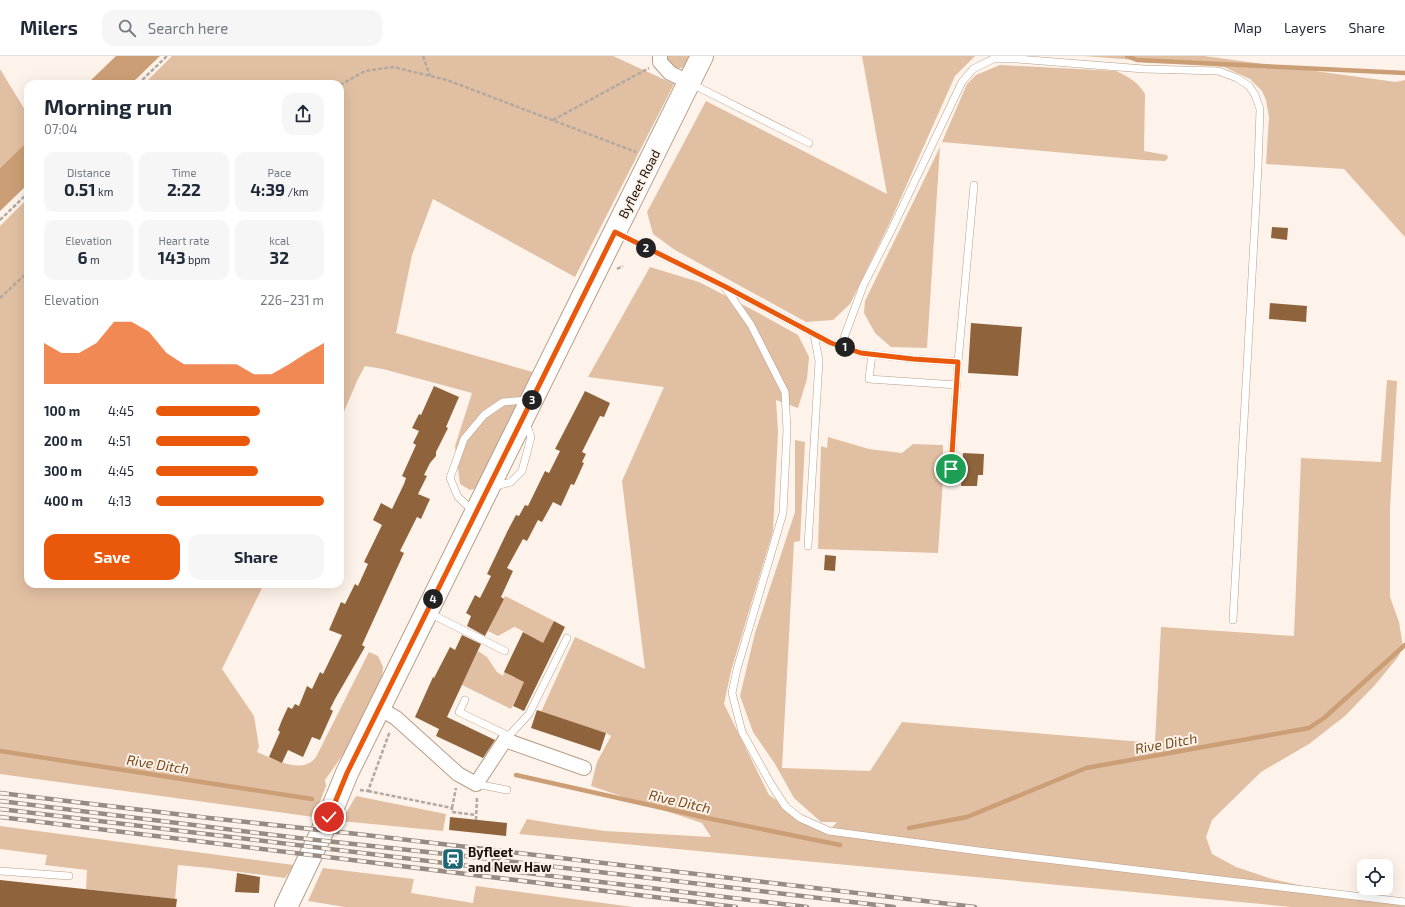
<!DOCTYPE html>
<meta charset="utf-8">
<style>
:root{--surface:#fff;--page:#f6f6f7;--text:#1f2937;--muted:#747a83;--line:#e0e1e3;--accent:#ea580c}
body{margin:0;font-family:"Exo 2",sans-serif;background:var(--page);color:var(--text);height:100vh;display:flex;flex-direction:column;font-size:15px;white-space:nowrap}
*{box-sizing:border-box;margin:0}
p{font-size:13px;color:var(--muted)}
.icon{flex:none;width:22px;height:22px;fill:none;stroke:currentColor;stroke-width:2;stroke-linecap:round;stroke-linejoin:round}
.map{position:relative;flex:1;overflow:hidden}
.side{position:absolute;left:24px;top:24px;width:320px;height:508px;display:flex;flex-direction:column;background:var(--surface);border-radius:12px;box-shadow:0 4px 16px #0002}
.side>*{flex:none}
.tools{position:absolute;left:1357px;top:803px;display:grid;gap:8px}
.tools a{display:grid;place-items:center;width:36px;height:36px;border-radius:8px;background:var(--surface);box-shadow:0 4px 16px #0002;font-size:20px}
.pin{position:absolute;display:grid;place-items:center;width:34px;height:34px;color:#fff;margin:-17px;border:2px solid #fff;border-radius:50%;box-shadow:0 1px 4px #0007}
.km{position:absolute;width:20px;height:20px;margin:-10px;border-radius:50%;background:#222;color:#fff;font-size:11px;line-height:20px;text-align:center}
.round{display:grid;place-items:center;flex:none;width:42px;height:42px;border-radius:12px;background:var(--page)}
.headline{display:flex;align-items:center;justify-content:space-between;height:68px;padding:0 20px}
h1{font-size:22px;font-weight:700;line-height:30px}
.metrics{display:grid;grid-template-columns:repeat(3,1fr);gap:6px;height:68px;padding:4px 20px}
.metrics div{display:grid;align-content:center;border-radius:10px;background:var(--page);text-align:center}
.metrics b{font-size:17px;font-weight:700}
.metrics small{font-size:11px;font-weight:400}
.metrics p{font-size:11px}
.chart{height:112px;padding:8px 20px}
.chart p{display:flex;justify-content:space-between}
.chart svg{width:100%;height:72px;margin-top:4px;fill:var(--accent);opacity:.7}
.cta{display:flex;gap:8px;margin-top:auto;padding:8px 20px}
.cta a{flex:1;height:46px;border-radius:12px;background:var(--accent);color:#fff;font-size:16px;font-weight:700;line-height:46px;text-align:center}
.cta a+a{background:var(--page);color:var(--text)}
ul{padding:0 20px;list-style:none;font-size:13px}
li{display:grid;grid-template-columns:64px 48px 1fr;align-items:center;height:30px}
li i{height:10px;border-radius:5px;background:var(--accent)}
header{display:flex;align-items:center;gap:24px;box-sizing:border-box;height:56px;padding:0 20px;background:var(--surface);border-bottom:1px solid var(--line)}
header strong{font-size:19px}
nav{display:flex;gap:22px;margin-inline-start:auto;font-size:14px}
.search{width:280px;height:36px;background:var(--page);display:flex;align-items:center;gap:10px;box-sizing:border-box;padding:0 14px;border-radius:12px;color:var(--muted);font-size:15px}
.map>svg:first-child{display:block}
</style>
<header>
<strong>Milers</strong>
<div class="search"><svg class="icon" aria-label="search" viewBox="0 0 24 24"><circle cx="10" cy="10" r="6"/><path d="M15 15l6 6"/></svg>Search here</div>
<nav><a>Map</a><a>Layers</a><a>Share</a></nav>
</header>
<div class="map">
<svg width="1405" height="851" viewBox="0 0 1405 851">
<rect width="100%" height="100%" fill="#fef3ea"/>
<!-- green -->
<g fill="#e1bfa2">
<path d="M172 0H613L674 28 575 221 433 143 412 199 396 277 536 317 478 432 470 434 460 428 455 390 472 337 383 313 365 310 357 325 340 365V28H144Z"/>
<path d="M660 0H702L697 10 671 13Z"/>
<path d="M862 0H975L955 20 891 164 850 248 833 264 806 266 675 194 653 178 647 156 706 45 887 138Z"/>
<path d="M1084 0H1204L1396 26 1405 24V181L1344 113 1266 108 1269 61 1266 44 1262 35 1250 23 1224 11Z"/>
<path d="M1000 9 1116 15C1129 21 1138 26 1145 38L1144 95 1167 99 1168 102 1165 105 1144 104 942 86 967 28 976 19Z"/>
<path d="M0 13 28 59V85L0 112Z"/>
<path d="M940 91 927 292 891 291 875 277 864 257 865 245Z"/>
<path d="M28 142V528H264L222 613 254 660 259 691 257 696C271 702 295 715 309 707 312 706 314 703 316 701L369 596 378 600 383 611 382 623 347 693 325 724 326 730 314 761 0 718V170Z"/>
<path d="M650 211 699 226 755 255 798 279 809 301 807 323 798 352 776 344 778 376 773 475 731 615 724 648 769 739 785 750 829 775 837 766H821L794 742 775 708 753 676 740 640 755 577 795 456V384L805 386 800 485 794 486 782 712 870 715 902 666 1155 687 1161 571 1294 580 1301 402 1381 406 1387 324 1397 325 1390 452V541L1399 566 1403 591 1398 601 1375 629 1345 660 1309 688 1261 716 1212 764 1206 781 1212 798 1236 811 1272 823 1338 838 1405 846V851H1292L519 778 527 763 556 768 605 775 711 781 702 767 591 730 597 706 611 680 606 677 541 656 575 581 645 613 622 425 664 331 588 321Z"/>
<path d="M828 381 869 393 902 397 913 388 943 389V424L938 497 818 493 821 390 827 392Z"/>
<path d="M505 540 554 565 511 653 462 629 478 595 487 601 497 616 503 620 504 616 515 622 534 582C527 579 520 572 514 571L498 580 488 575Z"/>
<path d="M356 740 446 758 443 775 341 765Z"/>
<path d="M0 770 294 809 285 822 210 812 178 809 175 843 86 833 87 814 45 809 47 799 0 793Z"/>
<path d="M323 812 414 823 411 837 473 847 476 830 633 851H345L308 845Z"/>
</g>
<!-- water -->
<g fill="#cc9e75">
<path d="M116 0H160L131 28H87Z"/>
<path d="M28 85V128L0 155V112Z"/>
</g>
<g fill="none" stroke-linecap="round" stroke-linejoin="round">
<!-- stream -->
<g stroke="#cc9e75" stroke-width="4.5">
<path d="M1127 0 1137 4 1405 17"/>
<path d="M0 695 312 743"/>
<path d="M516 719 707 762 840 789"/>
<path d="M909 772 967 761 1086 712 1309 672 1324 662 1405 589"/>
</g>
</g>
<!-- building -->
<g fill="#8f643d">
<path d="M1272 171 1288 172 1287 184 1271 182Z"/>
<path d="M1270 247 1307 250 1306 266 1269 263Z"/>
<path d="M971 267 1022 271 1018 320 968 317Z"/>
<path d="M434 330 459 341 446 371 448 372 436 396V400L430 407 424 419 427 420 418 438 430 443 421 463 417 461 400 495 404 497 362 589 365 591 335 643 330 653 333 655 320 684 312 681 303 701 288 694 282 707 269 701 280 676 278 674 282 664 288 651 292 653 295 648 299 650 307 630 312 633 320 616 323 618 342 579 329 574 341 546 345 548 355 528 358 530 368 508 364 506 382 469 373 464 381 447 392 453 404 428 406 422 402 420 416 389 413 387 419 375 412 372 419 358 421 359Z"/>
<path d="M585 335 610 347 604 361 600 360 582 396 586 398 582 406 584 407 574 429 571 428 561 450 553 446 542 466 538 464 527 485 523 483 507 512 513 515 501 541 504 543 485 580 467 570 471 560 466 557 475 539 480 542 491 520 487 518 508 474 516 459 519 460 525 449 528 450 545 415 549 417 560 395 555 393Z"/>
<path d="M963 397 984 398 983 419H978L977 430H961Z"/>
<path d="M825 499 836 500 835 515 824 514Z"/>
<path d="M554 565 565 571 524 655 513 650 524 626 504 616 523 576 543 587Z"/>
<path d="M462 579 481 588 447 661 495 684 483 702 436 680 439 673 415 661 433 621 434 622 450 591 455 594Z"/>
<path d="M537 654 606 677 600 695 531 672Z"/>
<path d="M450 761 507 767 506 780 449 774Z"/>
<path d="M237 817 260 821 259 837 235 836Z"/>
<path d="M0 824 177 843 176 851H0Z"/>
</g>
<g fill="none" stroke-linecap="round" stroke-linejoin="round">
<!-- service casing -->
<g stroke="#b79f89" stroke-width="8">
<g id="service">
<path d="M692 28 809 87"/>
<path d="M617 177 724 230 831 287 861 297 913 303 958 306"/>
<path d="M724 230 751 269 785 336 787 374 783 457 737 613 732 637 742 676 771 728 785 750 800 762 829 775 979 795 1405 846"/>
<path d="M841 290 863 230 891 175 962 26 973 13 993 3H1017L1144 13 1218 15 1237 22 1249 30 1255 39 1260 53 1258 111 1233 564"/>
<path d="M872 298 869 323 957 329"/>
<path d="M951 413 958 306 974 129"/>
<path d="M492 431 511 426 522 415 531 381 526 367"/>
<path d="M474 456 458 441 450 422 464 383 484 359 503 346 528 344"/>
<path d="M808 490 819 305 814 278"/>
<path d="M429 557 505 595"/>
<path d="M465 644 459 656 509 680"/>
<path d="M505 684 529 658 567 582"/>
<path d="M476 728 507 734"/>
<path d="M0 815 69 820"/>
</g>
</g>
<!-- minor casing -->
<g stroke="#b79f89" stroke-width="16">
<g id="minor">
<path d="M660 0V6L670 17 689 26"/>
<path d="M379 652 396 662 458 718 476 728 505 684 584 712"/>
</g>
</g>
<!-- primary casing -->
<g stroke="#b79f89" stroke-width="24">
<path id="primary" d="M286 851 329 761 347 717 702 0"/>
</g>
<!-- path -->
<g stroke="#b3a9a0" stroke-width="2.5" stroke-dasharray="4 2" stroke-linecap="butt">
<path d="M423 0 430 20"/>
<path d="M138 28 167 0"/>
<path d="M340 29 365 15 393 11 447 24 636 96"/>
<path d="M553 64 649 12"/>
<path d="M0 164 28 137"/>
<path d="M617 213 623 210"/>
<path d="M0 242 28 216"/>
<path d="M360 734 368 735 390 675"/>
<path d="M368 735 452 752V756L476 759"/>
<path d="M452 752 456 732"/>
<path d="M476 764 477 741"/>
</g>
<!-- service -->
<use href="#service" stroke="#fff" stroke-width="7"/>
<!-- minor -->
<use href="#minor" stroke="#fff" stroke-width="14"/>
<!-- primary -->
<use href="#primary" stroke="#fff" stroke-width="22"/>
<!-- rail casing -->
<g stroke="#968c83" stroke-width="4.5">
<g id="rail">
<path d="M0 737 209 762 357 778 975 851"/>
<path d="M0 745 298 782 464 800 894 851"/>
<path d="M0 753 807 851"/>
<path d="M0 761 736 851"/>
</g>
</g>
<!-- rail -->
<use href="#rail" stroke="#fef3ea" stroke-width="3" stroke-dasharray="9" stroke-linecap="butt"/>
</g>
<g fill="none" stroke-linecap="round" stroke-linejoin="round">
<!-- route casing -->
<g stroke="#fff" stroke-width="8">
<path id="route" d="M329 761 347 717 615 176 724 230 831 287 861 297 913 303 958 306 951 413"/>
</g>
<!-- route -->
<use href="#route" stroke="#ea580c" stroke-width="5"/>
</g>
<!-- icons -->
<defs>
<g id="station-square" transform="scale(1.15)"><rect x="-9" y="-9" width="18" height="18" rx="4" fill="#1f6774" stroke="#fef3ea"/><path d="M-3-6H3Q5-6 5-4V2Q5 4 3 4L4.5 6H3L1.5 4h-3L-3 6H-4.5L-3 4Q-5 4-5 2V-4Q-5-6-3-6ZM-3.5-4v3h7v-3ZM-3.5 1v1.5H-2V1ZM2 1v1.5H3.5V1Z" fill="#fff"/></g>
</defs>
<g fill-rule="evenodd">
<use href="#station-square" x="453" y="803"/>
</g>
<g text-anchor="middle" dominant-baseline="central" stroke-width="4" stroke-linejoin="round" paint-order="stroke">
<!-- street labels -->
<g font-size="13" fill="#1a1109" stroke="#fef3ea">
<text transform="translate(639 128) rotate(-63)">Byfleet Road</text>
</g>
<!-- poi labels -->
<g font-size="13" font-weight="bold" fill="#1a1109" stroke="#fef3ea" text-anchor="start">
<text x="468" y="796">Byfleet<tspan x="468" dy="15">and New Haw</tspan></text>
</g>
<!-- water labels -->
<g font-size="14" font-style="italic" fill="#784b1d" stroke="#fef3ea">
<text transform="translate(1166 687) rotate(-10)">Rive Ditch</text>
<text transform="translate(158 708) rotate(9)">Rive Ditch</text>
<text transform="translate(680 745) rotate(13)">Rive Ditch</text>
</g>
</g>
</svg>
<div class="tools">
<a><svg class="icon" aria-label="locate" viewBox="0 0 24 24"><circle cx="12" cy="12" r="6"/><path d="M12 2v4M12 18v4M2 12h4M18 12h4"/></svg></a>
</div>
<div class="pin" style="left:951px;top:413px;background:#1e9e55"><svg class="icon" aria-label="arrive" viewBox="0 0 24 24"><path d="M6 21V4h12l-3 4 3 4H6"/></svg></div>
<div class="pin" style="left:329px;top:761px;background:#d93025"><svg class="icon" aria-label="check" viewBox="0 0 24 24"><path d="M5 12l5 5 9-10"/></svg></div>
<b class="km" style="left:845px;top:291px">1</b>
<b class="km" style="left:646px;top:192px">2</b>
<b class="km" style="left:532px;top:344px">3</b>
<b class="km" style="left:433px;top:543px">4</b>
<section class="side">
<div class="headline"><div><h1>Morning run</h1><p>07:04</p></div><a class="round"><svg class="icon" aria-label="share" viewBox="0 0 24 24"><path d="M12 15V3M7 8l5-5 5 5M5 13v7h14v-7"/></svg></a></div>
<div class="metrics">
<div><p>Distance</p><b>0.51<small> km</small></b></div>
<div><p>Time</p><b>2:22</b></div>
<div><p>Pace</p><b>4:39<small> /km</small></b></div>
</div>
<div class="metrics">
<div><p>Elevation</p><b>6<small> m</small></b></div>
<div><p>Heart rate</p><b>143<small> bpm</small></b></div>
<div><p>kcal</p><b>32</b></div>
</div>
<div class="chart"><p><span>Elevation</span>226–231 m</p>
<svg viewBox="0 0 160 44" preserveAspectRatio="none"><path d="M0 44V19L10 25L20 25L30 19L40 6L50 6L60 12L70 25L80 32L90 32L100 32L110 32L120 38L130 38L140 32L150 25L160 19V44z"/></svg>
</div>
<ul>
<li><b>100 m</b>4:45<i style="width:62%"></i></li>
<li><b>200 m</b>4:51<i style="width:56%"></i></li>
<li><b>300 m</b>4:45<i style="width:61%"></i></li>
<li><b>400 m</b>4:13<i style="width:100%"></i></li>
</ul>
<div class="cta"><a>Save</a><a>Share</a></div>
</section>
</div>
